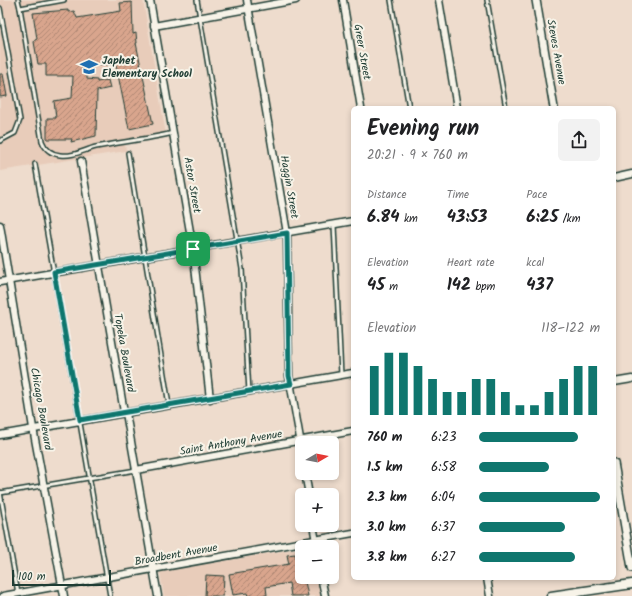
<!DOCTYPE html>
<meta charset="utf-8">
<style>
:root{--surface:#fff;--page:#f2f2f2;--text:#202124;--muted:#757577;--accent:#0f766e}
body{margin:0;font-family:Kalam,sans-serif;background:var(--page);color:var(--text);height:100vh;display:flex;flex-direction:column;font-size:15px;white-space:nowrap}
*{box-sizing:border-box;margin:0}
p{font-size:13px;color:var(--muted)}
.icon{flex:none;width:22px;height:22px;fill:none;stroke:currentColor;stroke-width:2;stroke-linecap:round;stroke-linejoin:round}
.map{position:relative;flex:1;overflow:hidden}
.drawer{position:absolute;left:351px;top:106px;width:265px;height:474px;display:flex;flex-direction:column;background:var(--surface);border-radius:6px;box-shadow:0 2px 6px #0003}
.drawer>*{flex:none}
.needle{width:26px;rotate:80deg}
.controls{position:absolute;left:295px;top:436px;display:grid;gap:8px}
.controls a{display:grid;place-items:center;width:44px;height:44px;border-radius:6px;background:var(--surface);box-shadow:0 2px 6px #0003;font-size:20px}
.scale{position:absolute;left:12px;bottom:10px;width:99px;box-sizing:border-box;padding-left:4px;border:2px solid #1f3d34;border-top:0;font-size:11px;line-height:14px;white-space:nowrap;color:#1f3d34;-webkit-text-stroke:3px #f7f3e8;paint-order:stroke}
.pin{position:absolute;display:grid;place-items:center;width:34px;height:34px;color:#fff;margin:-17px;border-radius:8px;box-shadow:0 2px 6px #0006}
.round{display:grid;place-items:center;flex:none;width:42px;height:42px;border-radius:6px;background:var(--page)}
.headline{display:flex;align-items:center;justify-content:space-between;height:68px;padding:0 16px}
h1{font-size:22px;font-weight:600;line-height:30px}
.stats{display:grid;grid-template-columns:repeat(3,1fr);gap:6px;height:68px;padding:4px 16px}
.stats div{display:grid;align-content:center}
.stats b{font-size:17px;font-weight:600}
.stats small{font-size:11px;font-weight:400}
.stats p{font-size:11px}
.chart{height:112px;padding:8px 16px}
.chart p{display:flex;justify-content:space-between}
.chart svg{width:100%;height:72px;margin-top:4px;stroke:var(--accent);stroke-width:6}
ul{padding:0 16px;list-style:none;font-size:13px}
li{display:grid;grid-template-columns:64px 48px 1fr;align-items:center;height:30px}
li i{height:10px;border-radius:5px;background:var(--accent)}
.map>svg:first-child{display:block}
</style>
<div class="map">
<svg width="632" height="596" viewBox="0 0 632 596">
<defs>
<pattern id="building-hatch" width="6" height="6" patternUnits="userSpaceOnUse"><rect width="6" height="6" fill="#d9a58d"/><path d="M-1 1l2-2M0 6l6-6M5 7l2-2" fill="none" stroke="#af8874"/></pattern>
</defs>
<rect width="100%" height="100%" fill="#eedccd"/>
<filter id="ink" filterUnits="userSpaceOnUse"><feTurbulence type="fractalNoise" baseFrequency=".025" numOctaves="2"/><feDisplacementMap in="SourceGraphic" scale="8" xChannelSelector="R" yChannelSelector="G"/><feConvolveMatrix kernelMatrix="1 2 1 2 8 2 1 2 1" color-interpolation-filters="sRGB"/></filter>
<g filter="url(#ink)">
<!-- built -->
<g fill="#e8ccba">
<path d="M0 0H143L166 135 125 142 126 151 0 171Z"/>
<path d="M302 548V577H318L321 596H164L160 572Z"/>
</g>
<!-- building -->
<g fill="url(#building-hatch)" stroke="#1f3d34">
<path d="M132 2 133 34 136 33 137 43H136L153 124 129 129 116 65 87 64V79L97 80V82L108 80 110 88 97 91 96 136 71 142 72 139H47V118H56L54 101 72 98 73 76H46V64H38L34 42 35 40 37 39 33 13 68 10V12L74 11 77 18 121 11 120 3Z"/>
<path d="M0 74H3L7 96 0 97Z"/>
<path d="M295 554 296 558 302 557V577H304L308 596H291L289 583 266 587 267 595 248 596 247 593 233 595 229 574 289 564 287 555Z"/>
<path d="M206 575 224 576 223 596H205Z"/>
</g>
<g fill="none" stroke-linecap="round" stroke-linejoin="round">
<!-- service casing -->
<g stroke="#1f3d34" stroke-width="6">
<g id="service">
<path d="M18 0 20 8 64 0"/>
<path d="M197 0 242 269 249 392"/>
<path d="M391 0 409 108"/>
<path d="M487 0 506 108"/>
<path d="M0 8 20 120 15 133 0 141"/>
<path d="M20 8 42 141C45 149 51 154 60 155 73 157 84 150 96 147 122 142 148 139 173 133"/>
<path d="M128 153 169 405"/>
<path d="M35 164 110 596"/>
<path d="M334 225 341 375"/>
<path d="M0 492 18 593"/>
<path d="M0 493 136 470"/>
</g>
</g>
<!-- minor casing -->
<g stroke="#1f3d34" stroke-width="9">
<g id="minor">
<path d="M150 0 193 249 210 399"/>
<path d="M247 0 287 233 289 376 302 450"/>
<path d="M343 0 361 108"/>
<path d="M439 0 457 108"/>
<path d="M154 26 296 0"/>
<path d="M81 161 124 412 126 413 158 596"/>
<path d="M614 178 632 174"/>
<path d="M0 225 33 428 64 596"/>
<path d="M0 282 353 221"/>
<path d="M614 382 632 379"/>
<path d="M0 435 353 373"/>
<path d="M136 470 353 431"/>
<path d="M305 473 309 495"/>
<path d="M313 525 317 547"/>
<path d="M321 577 325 596"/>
<path d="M487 578 490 596"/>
<path d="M3 596 353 533"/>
</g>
</g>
<!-- tertiary casing -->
<g stroke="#1f3d34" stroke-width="10">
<g id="tertiary">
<path d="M536 0 554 108"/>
<path d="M614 463 632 568"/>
</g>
</g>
<!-- secondary casing -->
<g stroke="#1f3d34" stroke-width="11">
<path id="secondary" d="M551 596 632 584"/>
</g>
<!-- service -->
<use href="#service" stroke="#f7f3e8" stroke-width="3"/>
<!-- minor -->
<use href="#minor" stroke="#f7f3e8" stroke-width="6"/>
<!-- tertiary -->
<use href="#tertiary" stroke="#f7f3e8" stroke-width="7"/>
<!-- secondary -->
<use href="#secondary" stroke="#f7f3e8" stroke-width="8"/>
</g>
</g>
<g fill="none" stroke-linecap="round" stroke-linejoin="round" filter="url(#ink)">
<!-- route casing -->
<g stroke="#fff" stroke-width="8">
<path id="route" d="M287 233 289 376 291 384 80 420 54 272Z"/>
</g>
<!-- route -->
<use href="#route" stroke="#0f766e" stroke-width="5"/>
</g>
<!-- icons -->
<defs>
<g id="school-bare" transform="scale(1.38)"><path d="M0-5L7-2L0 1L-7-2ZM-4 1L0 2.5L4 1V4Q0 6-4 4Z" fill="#1f6fb2" stroke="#f7f3e8" stroke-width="2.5" paint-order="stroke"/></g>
</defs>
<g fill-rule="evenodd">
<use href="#school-bare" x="89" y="67"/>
</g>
<g text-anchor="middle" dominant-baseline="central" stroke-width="4" stroke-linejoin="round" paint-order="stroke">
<!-- street labels -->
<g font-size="11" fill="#1f3d34" stroke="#f7f3e8">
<text transform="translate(362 52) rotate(80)">Greer Street</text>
<text transform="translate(556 52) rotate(80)">Steves Avenue</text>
<text transform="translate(192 185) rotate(80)">Astor Street</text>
<text transform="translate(289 187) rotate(80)">Haggin Street</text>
<text transform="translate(124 353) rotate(80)">Topeka Boulevard</text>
<text transform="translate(41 409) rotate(80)">Chicago Boulevard</text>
<text transform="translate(231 443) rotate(-10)">Saint Anthony Avenue</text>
<text transform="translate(176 555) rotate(-10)">Broadbent Avenue</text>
</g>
<!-- poi labels -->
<g font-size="11" font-weight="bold" fill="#1f3d34" stroke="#f7f3e8" text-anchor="start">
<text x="102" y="61">Japhet<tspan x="102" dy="13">Elementary School</tspan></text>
</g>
</g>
</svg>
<div class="controls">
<a><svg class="needle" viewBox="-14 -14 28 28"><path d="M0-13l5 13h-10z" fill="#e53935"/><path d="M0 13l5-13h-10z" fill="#757577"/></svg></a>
<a>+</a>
<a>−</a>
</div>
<div class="scale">100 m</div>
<div class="pin" style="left:193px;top:249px;background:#1e9e55"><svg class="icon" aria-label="arrive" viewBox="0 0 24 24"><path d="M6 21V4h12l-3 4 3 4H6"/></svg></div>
<section class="drawer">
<div class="headline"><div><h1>Evening run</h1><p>20:21 · 9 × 760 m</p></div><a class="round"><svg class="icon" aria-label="share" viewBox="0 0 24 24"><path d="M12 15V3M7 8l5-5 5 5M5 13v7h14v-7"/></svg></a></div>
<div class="stats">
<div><p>Distance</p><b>6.84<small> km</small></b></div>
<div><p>Time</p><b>43:53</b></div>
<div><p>Pace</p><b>6:25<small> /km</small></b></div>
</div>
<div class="stats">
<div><p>Elevation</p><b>45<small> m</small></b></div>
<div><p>Heart rate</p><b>142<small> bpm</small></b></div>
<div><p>kcal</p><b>437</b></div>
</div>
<div class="chart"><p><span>Elevation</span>118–122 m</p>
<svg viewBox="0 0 160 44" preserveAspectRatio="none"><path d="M5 44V14M15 44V6M25 44V6M35 44V14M45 44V22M55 44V30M65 44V30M75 44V22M85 44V22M95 44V30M105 44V38M115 44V38M125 44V30M135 44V22M145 44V14M155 44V14"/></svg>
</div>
<ul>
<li><b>760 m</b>6:23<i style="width:82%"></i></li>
<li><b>1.5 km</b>6:58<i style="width:58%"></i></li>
<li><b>2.3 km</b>6:04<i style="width:100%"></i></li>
<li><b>3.0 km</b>6:37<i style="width:71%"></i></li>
<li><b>3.8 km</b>6:27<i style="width:79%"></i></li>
</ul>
</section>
</div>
